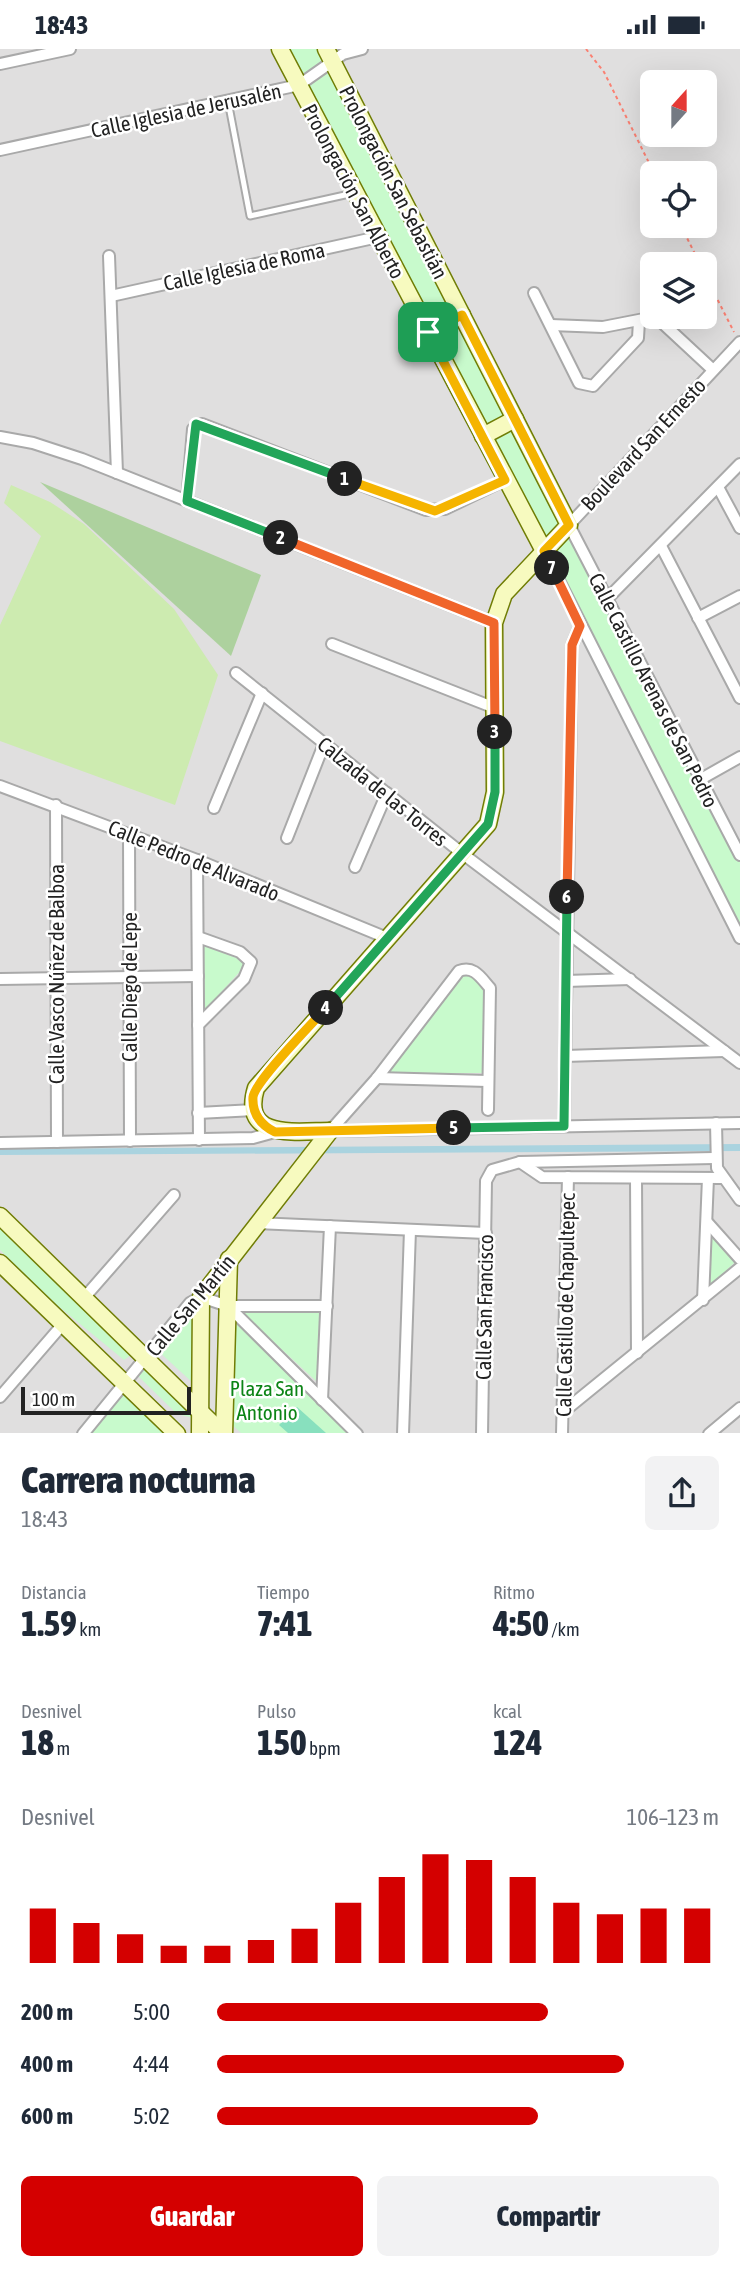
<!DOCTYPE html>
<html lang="es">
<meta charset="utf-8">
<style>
:root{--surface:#fff;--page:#f2f2f3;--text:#1f2937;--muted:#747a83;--accent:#d40000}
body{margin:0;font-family:"Asap Condensed",sans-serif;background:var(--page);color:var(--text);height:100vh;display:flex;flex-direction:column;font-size:26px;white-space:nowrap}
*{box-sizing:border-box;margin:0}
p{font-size:23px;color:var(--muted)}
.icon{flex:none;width:38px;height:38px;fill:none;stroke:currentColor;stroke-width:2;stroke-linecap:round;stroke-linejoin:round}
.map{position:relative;height:1384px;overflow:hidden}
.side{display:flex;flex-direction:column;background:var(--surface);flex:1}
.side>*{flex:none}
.needle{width:46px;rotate:21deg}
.controls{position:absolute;left:640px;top:21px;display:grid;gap:14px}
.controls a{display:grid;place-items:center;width:77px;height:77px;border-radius:10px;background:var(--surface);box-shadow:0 7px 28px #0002;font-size:35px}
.scale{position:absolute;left:21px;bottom:18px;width:170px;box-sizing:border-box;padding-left:7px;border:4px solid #222;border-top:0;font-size:19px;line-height:24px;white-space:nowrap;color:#222;-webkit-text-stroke:5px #fff;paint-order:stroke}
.pin{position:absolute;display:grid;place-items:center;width:60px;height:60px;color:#fff;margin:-30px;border-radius:14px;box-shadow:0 4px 10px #0006}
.km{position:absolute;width:35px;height:35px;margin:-18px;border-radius:50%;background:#222;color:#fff;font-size:19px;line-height:35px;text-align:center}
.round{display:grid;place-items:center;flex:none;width:74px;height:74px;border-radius:10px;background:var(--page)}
.overview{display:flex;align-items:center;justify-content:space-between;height:119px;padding:0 21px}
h1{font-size:38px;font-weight:800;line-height:52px}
.figures{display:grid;grid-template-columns:repeat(3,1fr);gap:10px;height:119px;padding:7px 21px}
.figures div{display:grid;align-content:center}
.figures b{font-size:35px;font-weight:800}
.figures small{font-size:19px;font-weight:400}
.figures p{font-size:19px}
.chart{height:196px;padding:14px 21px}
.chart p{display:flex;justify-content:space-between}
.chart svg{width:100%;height:126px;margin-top:7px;stroke:var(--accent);stroke-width:6}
.primary-button{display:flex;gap:14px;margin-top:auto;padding:14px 21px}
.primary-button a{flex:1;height:80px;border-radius:10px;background:var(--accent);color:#fff;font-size:28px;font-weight:800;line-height:80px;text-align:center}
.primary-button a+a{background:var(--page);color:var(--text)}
ul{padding:0 21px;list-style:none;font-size:23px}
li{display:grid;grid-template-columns:112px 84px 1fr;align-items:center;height:52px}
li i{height:18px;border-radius:9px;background:var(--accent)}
.status{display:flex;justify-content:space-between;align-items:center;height:49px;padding:0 35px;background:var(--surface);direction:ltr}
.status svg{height:19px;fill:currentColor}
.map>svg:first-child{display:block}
</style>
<div class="status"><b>18:43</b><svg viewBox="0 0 49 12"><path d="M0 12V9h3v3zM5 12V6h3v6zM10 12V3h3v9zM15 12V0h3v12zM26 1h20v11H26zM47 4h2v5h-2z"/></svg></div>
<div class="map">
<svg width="740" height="1385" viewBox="0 0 740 1385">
<rect width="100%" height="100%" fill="#f2efe9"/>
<!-- residential -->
<path fill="#e0dfdf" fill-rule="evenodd" d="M0 0H740V1384L0 1385ZM653 33H705V86H653ZM653 124H705V177H653ZM653 215H705V268H653Z"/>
<!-- grass -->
<path fill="#cdebb0" d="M11 436 50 453 84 475 174 560 218 626 175 756 0 692V576L41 487 4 454Z"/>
<!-- forest -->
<path fill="#add19e" d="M40 433 261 526 231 607Z"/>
<!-- park -->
<g fill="#c8facc">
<path d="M284 0H321L740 810V883Z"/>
<path d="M204 897 242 911 244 918 203 963Z"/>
<path d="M466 923 487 941 484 1024H384Z"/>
<path d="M0 1174 134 1304 124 1311 57 1256 0 1201Z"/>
<path d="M711 1184 737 1211 709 1239Z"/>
<path d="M196 1255 193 1334 156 1300Z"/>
<path d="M238 1260 323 1261 320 1332 317 1333Z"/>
<path d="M235 1271 349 1384H241L231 1375Z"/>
<path d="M146 1314 196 1365 193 1369 177 1365 135 1324Z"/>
<path d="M121 1341 164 1384 87 1385Z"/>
</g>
<!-- pitch -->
<path fill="#88e0be" d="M297 1358 326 1384H288L279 1376Z"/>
<!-- water -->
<path fill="#aad3df" d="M740 1095V1102L0 1106V1100Z"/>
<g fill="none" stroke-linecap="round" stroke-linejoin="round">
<!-- lane casing -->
<g stroke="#a9a9a9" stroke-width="9">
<path id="lane" d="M228 52 250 167 354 144"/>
</g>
<!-- street casing -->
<g stroke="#a9a9a9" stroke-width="14">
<g id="street">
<path d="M0 15 70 0"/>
<path d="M0 101 299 36 343 5 362 0"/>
<path d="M109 207 117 424"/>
<path d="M534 244 579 334 593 337 638 289 639 272"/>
<path d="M111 247 378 188"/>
<path d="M656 268 712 320"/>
<path d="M551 276 603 278 654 268"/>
<path d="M740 293 569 476 740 806"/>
<path d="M0 388 33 394 82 410 494 574"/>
<path d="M718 438 740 479"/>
<path d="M187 452 193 380 202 375 426 461 445 460 505 431"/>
<path d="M661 497 740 649"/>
<path d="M544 502 740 889"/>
<path d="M607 550 740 415"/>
<path d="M698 569 740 547"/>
<path d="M332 595 495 659"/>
<path d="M236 624 463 805 740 1014"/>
<path d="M701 730 740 708"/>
<path d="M0 737 197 811 387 889"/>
<path d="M56 756 57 1093"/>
<path d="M214 759 262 644"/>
<path d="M129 785 130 1092"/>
<path d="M287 789 324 695"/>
<path d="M197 811 199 1091"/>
<path d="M355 818 387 744"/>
<path d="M198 888 240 903 251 913 244 930 198 976"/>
<path d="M0 930 198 927"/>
<path d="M566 932 630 930"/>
<path d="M565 1007 724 1002"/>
<path d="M377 1029 488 1032"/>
<path d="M198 1064 254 1061"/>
<path d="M716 1074 717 1119 740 1151"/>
<path d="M564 1077 572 596 580 577"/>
<path d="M330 1082 740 1074"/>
<path d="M330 1082 377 1029 459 922C474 916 481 929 490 939L488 1061"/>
<path d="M0 1094 253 1089 275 1083"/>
<path d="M520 1113 542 1128 722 1129"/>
<path d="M636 1129 637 1304"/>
<path d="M707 1173 740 1210"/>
<path d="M256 1174 486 1184"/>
<path d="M84 1249 174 1146"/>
<path d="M703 1251 708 1129"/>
<path d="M228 1257 357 1385"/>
<path d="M0 1348 63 1275"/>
<path d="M322 1351 330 1177"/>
<path d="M563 1363 740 1219"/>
<path d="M83 1385 190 1254 201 1248 228 1257H327"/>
<path d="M403 1385 410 1181"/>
<path d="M482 1385 486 1132 492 1121 520 1113 714 1109"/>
<path d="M562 1385 568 1128"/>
<path d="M709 1385 740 1359"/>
</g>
</g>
<!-- secondary casing -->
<g stroke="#707d05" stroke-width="19">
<g id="secondary">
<path d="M280 0 544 502"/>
<path d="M326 0 569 476 504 545 494 574 495 743 488 775 256 1039C240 1092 298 1082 330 1082"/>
<path d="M428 283 462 266"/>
<path d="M483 387 515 370"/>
<path d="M0 1167 223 1385"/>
<path d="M0 1214 177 1385"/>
<path d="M200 1385 201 1248 330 1082"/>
<path d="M224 1385 229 1210"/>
</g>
</g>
<!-- path -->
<g stroke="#fa8072" stroke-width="2" stroke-dasharray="3.5 3.5" stroke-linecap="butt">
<path d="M586 0 604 23 654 124"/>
<path d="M681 177 700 215"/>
<path d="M705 226 734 283"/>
</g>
<!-- lane -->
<use href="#lane" stroke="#fff" stroke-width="5"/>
<!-- street -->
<use href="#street" stroke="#fff" stroke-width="10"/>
<!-- secondary -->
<use href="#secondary" stroke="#f7fabf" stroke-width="16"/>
</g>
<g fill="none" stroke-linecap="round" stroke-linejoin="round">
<!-- split-1 casing -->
<g stroke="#fff" stroke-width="14">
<path id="split-1" d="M345 430 435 462 505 431 428 283"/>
</g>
<!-- split-2 casing -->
<g stroke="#fff" stroke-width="14">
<path id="split-2" d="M281 489 187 452 196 375 345 430"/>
</g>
<!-- split-3 casing -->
<g stroke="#fff" stroke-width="14">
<path id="split-3" d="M281 489 494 574 495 683"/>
</g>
<!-- split-4 casing -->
<g stroke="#fff" stroke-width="14">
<path id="split-4" d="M326 959 488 775 495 743V683"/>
</g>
<!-- split-5 casing -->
<g stroke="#fff" stroke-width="14">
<path id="split-5" d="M326 959C312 975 255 1032 253 1048 252 1065 261 1076 275 1083L454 1079"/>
</g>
<!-- split-6 casing -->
<g stroke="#fff" stroke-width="14">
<path id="split-6" d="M454 1079 564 1077 567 848"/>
</g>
<!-- split-7 casing -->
<g stroke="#fff" stroke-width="14">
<path id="split-7" d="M552 519 580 577 572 596 567 848"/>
</g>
<!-- split-8 casing -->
<g stroke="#fff" stroke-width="14">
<path id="split-8" d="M428 283 462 266 569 476 544 502 552 519"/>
</g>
<!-- split-1 -->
<use href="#split-1" stroke="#f5b400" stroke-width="9"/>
<!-- split-2 -->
<use href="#split-2" stroke="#22a559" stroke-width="9"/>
<!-- split-3 -->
<use href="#split-3" stroke="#f0652b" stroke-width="9"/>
<!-- split-4 -->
<use href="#split-4" stroke="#22a559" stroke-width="9"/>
<!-- split-5 -->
<use href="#split-5" stroke="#f5b400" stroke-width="9"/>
<!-- split-6 -->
<use href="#split-6" stroke="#22a559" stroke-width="9"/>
<!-- split-7 -->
<use href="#split-7" stroke="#f0652b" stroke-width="9"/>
<!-- split-8 -->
<use href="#split-8" stroke="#f5b400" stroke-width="9"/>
</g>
<g text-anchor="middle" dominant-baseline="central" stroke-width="5" stroke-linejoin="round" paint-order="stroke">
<!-- street labels -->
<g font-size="21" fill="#222" stroke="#fff">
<text transform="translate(186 61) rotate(-12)">Calle Iglesia de Jerusalén</text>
<text transform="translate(394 133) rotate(63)">Prolongación San Sebastián</text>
<text transform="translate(354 142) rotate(62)">Prolongación San Alberto</text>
<text transform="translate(244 217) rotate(-12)">Calle Iglesia de Roma</text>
<text transform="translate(643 395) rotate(-47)">Boulevard San Ernesto</text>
<text transform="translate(654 641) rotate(63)">Calle Castillo Arenas de San Pedro</text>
<text transform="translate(383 742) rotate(39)">Calzada de las Torres</text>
<text transform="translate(194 811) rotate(22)">Calle Pedro de Alvarado</text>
<text transform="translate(56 925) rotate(-90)">Calle Vasco Núñez de Balboa</text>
<text transform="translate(129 938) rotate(-90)">Calle Diego de Lepe</text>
<text transform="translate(190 1256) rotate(-50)">Calle San Martín</text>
<text transform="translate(565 1256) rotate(-89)">Calle Castillo de Chapultepec</text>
<text transform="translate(484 1258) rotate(-89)">Calle San Francisco</text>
</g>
<!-- park labels -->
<g font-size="21" fill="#0c8416" stroke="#fff">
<text x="267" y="1339">Plaza San<tspan x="267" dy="24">Antonio</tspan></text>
</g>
</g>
</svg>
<div class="controls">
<a><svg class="needle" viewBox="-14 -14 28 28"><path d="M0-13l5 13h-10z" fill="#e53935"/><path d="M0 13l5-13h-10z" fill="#747a83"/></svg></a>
<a><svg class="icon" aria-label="locate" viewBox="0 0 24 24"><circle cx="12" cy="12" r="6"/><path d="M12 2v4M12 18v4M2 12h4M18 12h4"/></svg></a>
<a><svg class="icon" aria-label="layers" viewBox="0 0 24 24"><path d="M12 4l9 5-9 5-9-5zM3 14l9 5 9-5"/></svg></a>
</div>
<div class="scale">100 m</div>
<div class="pin" style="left:428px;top:283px;background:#1e9e55"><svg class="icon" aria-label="arrive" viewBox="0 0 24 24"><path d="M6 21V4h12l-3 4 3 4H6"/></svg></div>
<b class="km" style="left:345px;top:430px">1</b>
<b class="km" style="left:281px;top:489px">2</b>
<b class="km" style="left:495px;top:683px">3</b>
<b class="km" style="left:326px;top:959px">4</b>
<b class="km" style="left:454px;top:1079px">5</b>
<b class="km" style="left:567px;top:848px">6</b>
<b class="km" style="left:552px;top:519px">7</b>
</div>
<section class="side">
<div class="overview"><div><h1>Carrera nocturna</h1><p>18:43</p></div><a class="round"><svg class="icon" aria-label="share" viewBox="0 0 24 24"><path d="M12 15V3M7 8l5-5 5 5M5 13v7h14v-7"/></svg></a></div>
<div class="figures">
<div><p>Distancia</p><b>1.59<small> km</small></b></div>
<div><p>Tiempo</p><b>7:41</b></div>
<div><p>Ritmo</p><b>4:50<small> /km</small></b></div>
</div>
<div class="figures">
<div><p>Desnivel</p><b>18<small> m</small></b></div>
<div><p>Pulso</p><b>150<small> bpm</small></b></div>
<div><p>kcal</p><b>124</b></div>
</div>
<div class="chart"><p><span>Desnivel</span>106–123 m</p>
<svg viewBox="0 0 160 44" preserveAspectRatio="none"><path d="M5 44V25M15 44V30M25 44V34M35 44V38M45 44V38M55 44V36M65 44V32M75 44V23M85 44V14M95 44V6M105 44V8M115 44V14M125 44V23M135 44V27M145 44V25M155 44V25"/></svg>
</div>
<ul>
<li><b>200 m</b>5:00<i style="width:66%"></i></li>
<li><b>400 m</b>4:44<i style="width:81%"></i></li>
<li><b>600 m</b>5:02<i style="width:64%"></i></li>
</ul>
<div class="primary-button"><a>Guardar</a><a>Compartir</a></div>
</section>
